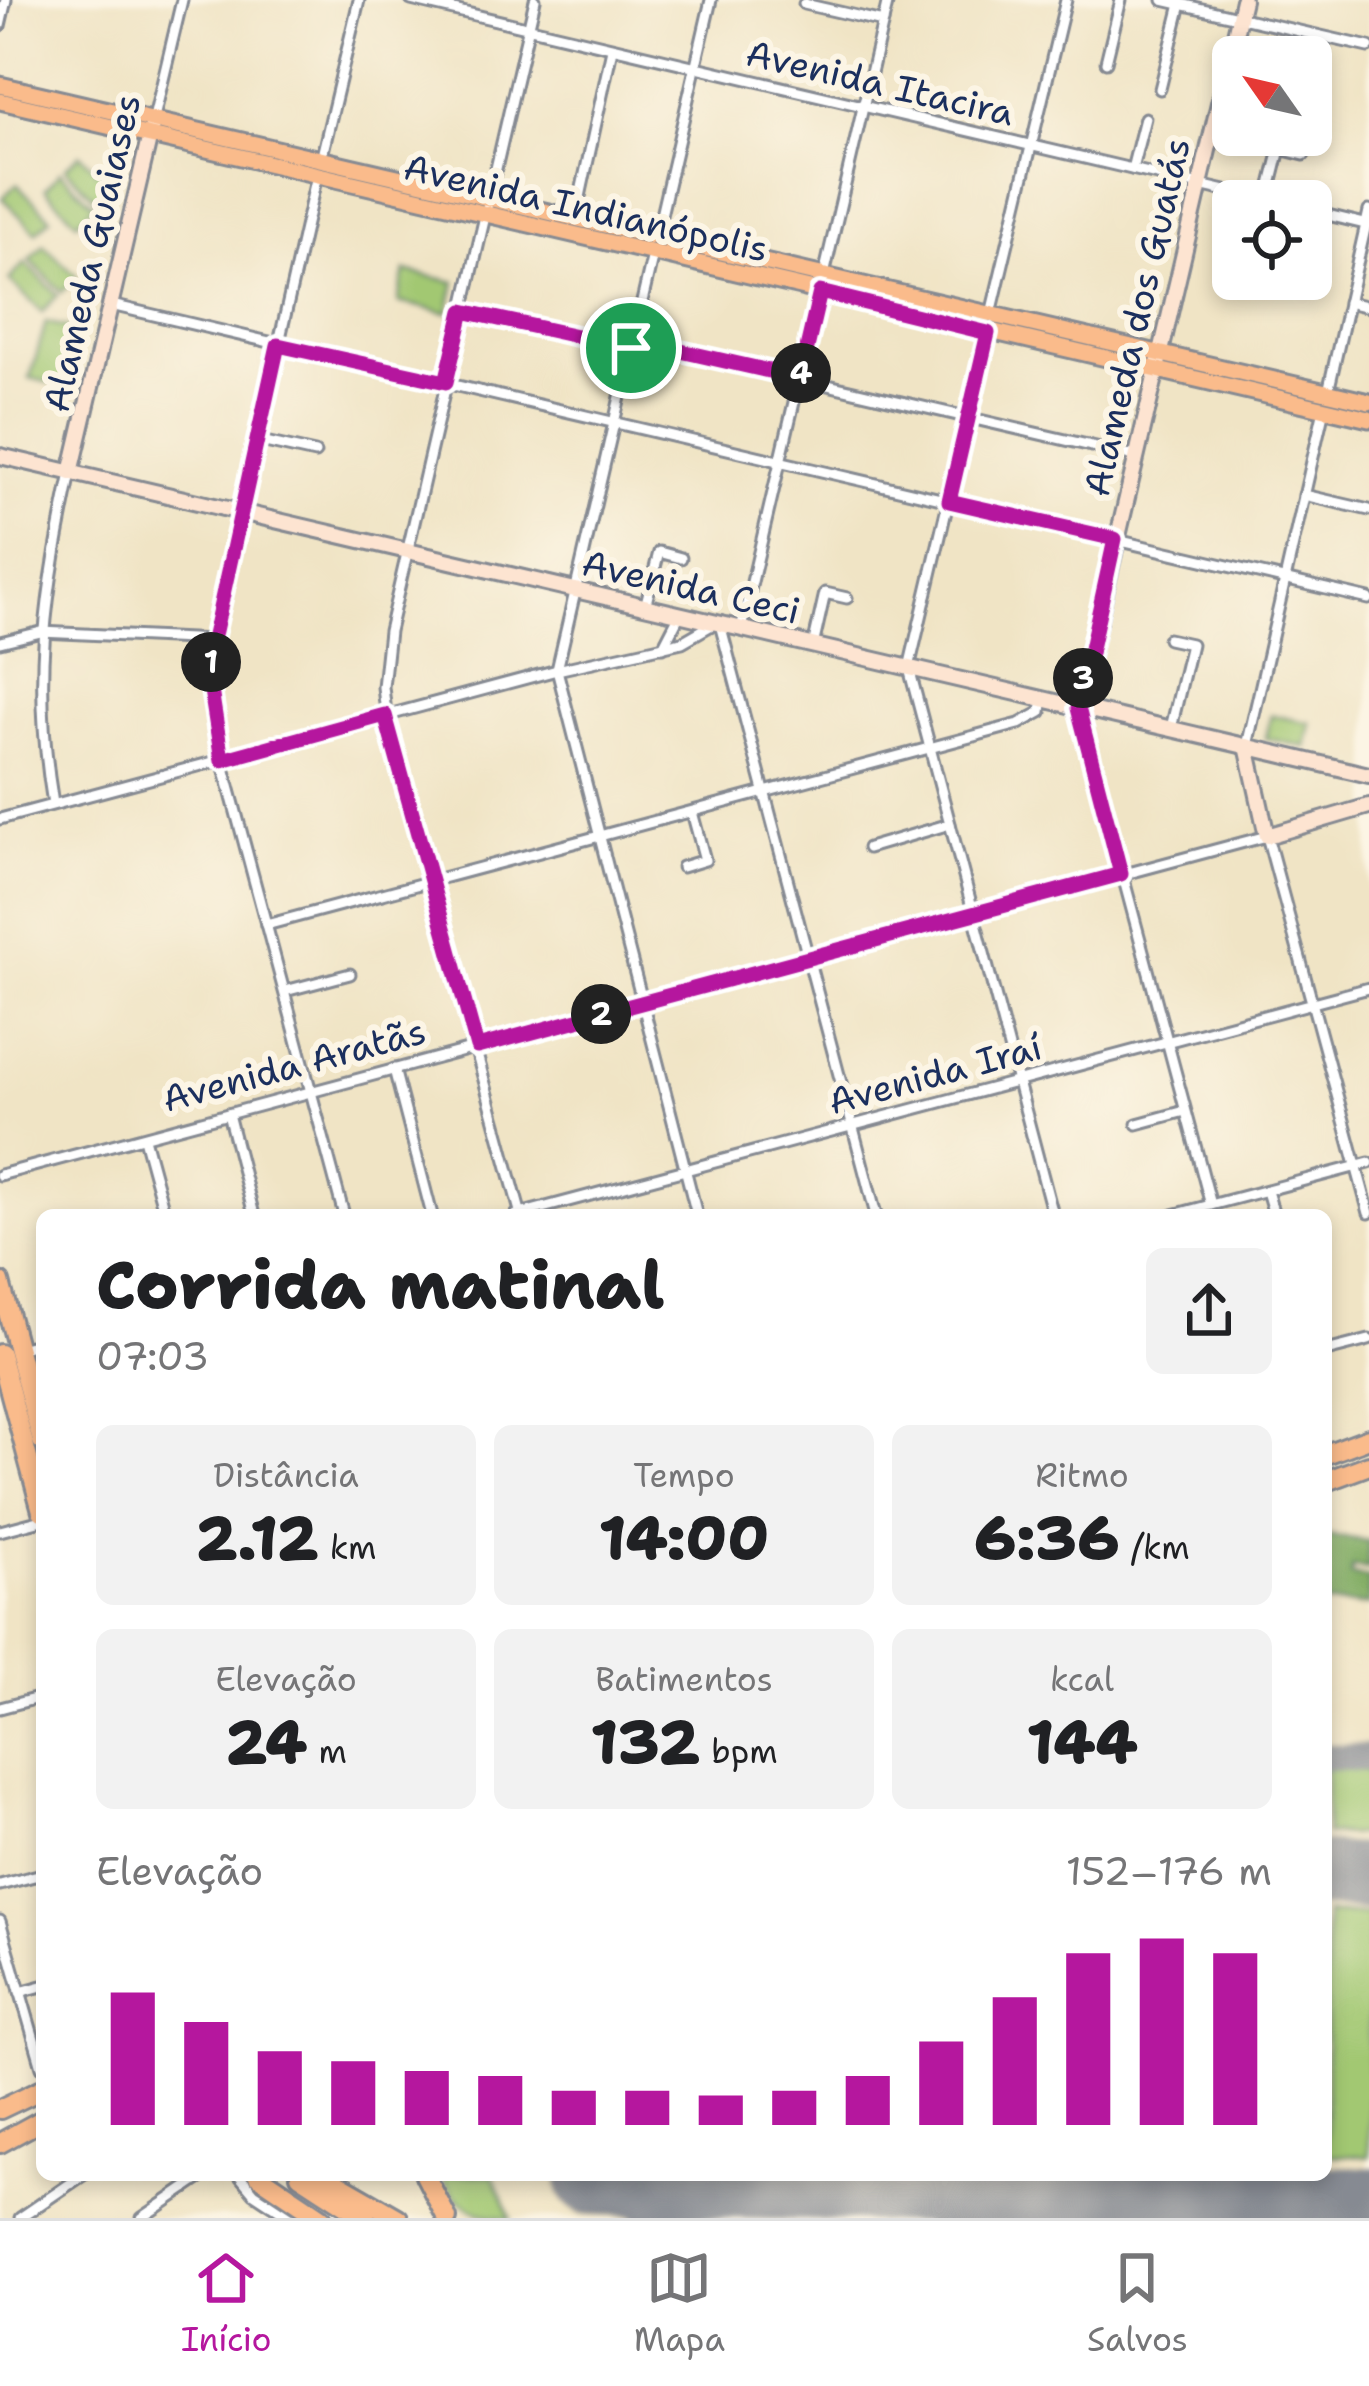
<!DOCTYPE html>
<html lang="pt">
<meta charset="utf-8">
<style>
:root{--surface:#fff;--page:#f2f2f2;--text:#202124;--muted:#757577;--line:#e0e0e0;--accent:#b5179e}
body{margin:0;font-family:"Shantell Sans",sans-serif;background:var(--page);color:var(--text);height:100vh;display:flex;flex-direction:column;font-size:45px;white-space:nowrap}
*{box-sizing:border-box;margin:0}
p{font-size:39px;color:var(--muted)}
.icon{flex:none;width:66px;height:66px;fill:none;stroke:currentColor;stroke-width:2;stroke-linecap:round;stroke-linejoin:round}
.map{position:relative;flex:1;overflow:hidden}
.panel{position:absolute;left:36px;top:1209px;width:1296px;height:972px;display:flex;flex-direction:column;background:var(--surface);border-radius:18px;box-shadow:0 6px 18px #0003}
.panel>*{flex:none}
.needle{width:78px;rotate:304deg}
.controls{position:absolute;left:1212px;top:36px;display:grid;gap:24px}
.controls a{display:grid;place-items:center;width:120px;height:120px;border-radius:18px;background:var(--surface);box-shadow:0 6px 18px #0003;font-size:60px}
.pin{position:absolute;display:grid;place-items:center;width:102px;height:102px;color:#fff;margin:-51px;border:6px solid #fff;border-radius:50%;box-shadow:0 3px 12px #0007}
.km{position:absolute;width:60px;height:60px;margin:-30px;border-radius:50%;background:#222;color:#fff;font-size:33px;line-height:60px;text-align:center}
.round{display:grid;place-items:center;flex:none;width:126px;height:126px;border-radius:18px;background:var(--page)}
.headline{display:flex;align-items:center;justify-content:space-between;height:204px;padding:0 60px}
h1{font-size:66px;font-weight:800;line-height:90px}
.metrics{display:grid;grid-template-columns:repeat(3,1fr);gap:18px;height:204px;padding:12px 60px}
.metrics div{display:grid;align-content:center;border-radius:18px;background:var(--page);text-align:center}
.metrics b{font-size:60px;font-weight:800}
.metrics small{font-size:33px;font-weight:400}
.metrics p{font-size:33px}
.chart{height:336px;padding:24px 60px}
.chart p{display:flex;justify-content:space-between}
.chart svg{width:100%;height:216px;margin-top:12px;stroke:var(--accent);stroke-width:6}
.menu{display:flex;justify-content:space-around;align-items:center;height:168px;border-top:3px solid var(--line);background:var(--surface);font-size:33px;color:var(--muted)}
.menu a{display:grid;justify-items:center;gap:6px}
.menu .selected{color:var(--accent)}
.map>svg:first-child{display:block}
</style>
<div class="map">
<svg width="1369" height="2218" viewBox="0 0 1369 2218">
<rect width="100%" height="100%" fill="#fcf5e5"/>
<filter id="ink" filterUnits="userSpaceOnUse"><feTurbulence type="fractalNoise" baseFrequency=".00833" numOctaves="2"/><feDisplacementMap in="SourceGraphic" scale="24" xChannelSelector="R" yChannelSelector="G"/><feConvolveMatrix kernelMatrix="1 2 1 2 8 2 1 2 1" color-interpolation-filters="sRGB"/></filter>
<filter id="wash" filterUnits="userSpaceOnUse"><feTurbulence type="fractalNoise" baseFrequency=".004" numOctaves="4" result="noise"/><feDisplacementMap in="SourceGraphic" scale="48" xChannelSelector="R" yChannelSelector="G"/><feGaussianBlur stdDeviation="2.7" result="paint"/><feColorMatrix in="noise" values="0 0 0 0 0 0 0 0 0 0 0 0 0 0 0 0 0 1.4 0 .05"/><feComposite in="paint" operator="in"/></filter>
<g filter="url(#wash)">
<rect width="100%" height="100%" fill="#f0e4c5"/>
<!-- green -->
<g fill="#a2c872" stroke="#5e7c68" stroke-width="3">
<path d="M80 154 113 187 98 201 65 168Z"/>
<path d="M60 172 94 205 77 222 45 189Z"/>
<path d="M17 184 51 218 36 232 2 198Z"/>
<path d="M44 245 77 277 62 292 30 260Z"/>
<path d="M25 263 58 295 42 312 9 280Z"/>
<path d="M405 271 455 282 448 313 398 302Z"/>
<path d="M46 322 80 331 65 387 30 378Z"/>
<path d="M1271 715 1311 723 1306 747 1265 738Z"/>
<path d="M1326 1766 1369 1771V1835L1326 1834Z"/>
<path d="M1326 1914H1369V2156L1326 2155Z"/>
<path d="M441 2175H493L511 2218C479 2218 455 2205 441 2175Z"/>
</g>
<!-- forest -->
<path fill="#81ac64" stroke="#4e6e61" stroke-width="3" d="M1326 1535 1369 1541V1569L1352 1567 1351 1575 1369 1578V1605L1326 1604Z"/>
<g fill="none" stroke-linecap="round" stroke-linejoin="round">
<!-- taxiway -->
<g stroke="#868a92" stroke-width="27">
<path d="M1326 1757 1369 1758"/>
<path d="M888 2188 916 2199 937 2218"/>
<path d="M647 2218V2175"/>
<path d="M669 2218 689 2196 717 2183"/>
<path d="M948 2218 949 2175"/>
<path d="M962 2218 988 2197 1015 2191"/>
</g>
<!-- runway -->
<g stroke="#868a92" stroke-width="66">
<path d="M1326 1875 1369 1877"/>
<path d="M590 2182 1369 2200"/>
</g>
</g>
</g>
<g filter="url(#ink)">
<g fill="none" stroke-linecap="round" stroke-linejoin="round">
<!-- street casing -->
<g stroke="#868a92" stroke-width="15">
<g id="street">
<path d="M411 0 1268 201"/>
<path d="M1163 0 1369 47"/>
<path d="M804 4 883 22"/>
<path d="M0 26 6 0"/>
<path d="M1106 62 1121 0"/>
<path d="M1160 89 1181 4"/>
<path d="M153 122 182 0"/>
<path d="M321 160 359 0"/>
<path d="M1132 169 1145 118"/>
<path d="M317 175 219 607 211 690 222 760 344 1215"/>
<path d="M1267 201 1280 149 1304 155"/>
<path d="M1311 211 1369 225"/>
<path d="M575 220 612 49"/>
<path d="M656 237 711 0"/>
<path d="M653 254 557 670 697 1215"/>
<path d="M824 275 888 0"/>
<path d="M1348 302 1369 307"/>
<path d="M111 305 1369 599"/>
<path d="M463 311 631 348"/>
<path d="M991 314 1066 0"/>
<path d="M988 333 909 668 1053 1215"/>
<path d="M633 340 1135 456"/>
<path d="M1328 392 1369 211"/>
<path d="M256 440 315 453"/>
<path d="M1304 495 1369 510"/>
<path d="M645 607 659 552 681 558"/>
<path d="M720 624 876 1215"/>
<path d="M741 629 820 291"/>
<path d="M1168 639 1191 644 1171 728"/>
<path d="M0 642 41 632 213 640"/>
<path d="M813 646 825 593 847 598"/>
<path d="M663 647 679 616"/>
<path d="M1078 708 1211 1205"/>
<path d="M1247 746 1324 409"/>
<path d="M53 804C32 678 45 596 71 473"/>
<path d="M0 819 557 670 682 642 715 623"/>
<path d="M868 848 950 824"/>
<path d="M682 867 705 860 692 812"/>
<path d="M266 925 1019 724 1041 712 1043 697"/>
<path d="M285 991 350 974"/>
<path d="M394 1069 432 1215"/>
<path d="M228 1114 254 1215"/>
<path d="M1137 1124 1185 1111"/>
<path d="M144 1138 165 1215"/>
<path d="M0 1175 1267 836 1369 1213"/>
<path d="M1267 1191 1274 1215"/>
<path d="M516 1215 1369 988"/>
<path d="M521 1215 388 730 383 687 389 631 535 0"/>
<path d="M1173 1215 1369 1163"/>
<path d="M18 1349 42 1343"/>
<path d="M1326 1351 1369 1340"/>
<path d="M0 1531 42 1520"/>
<path d="M0 1708 42 1697"/>
<path d="M0 1885 42 1874"/>
<path d="M0 1921 42 2067"/>
<path d="M20 1992 42 1986"/>
<path d="M239 2175 254 2193 292 2218"/>
<path d="M20 2218 83 2175"/>
<path d="M142 2218 205 2175"/>
</g>
</g>
<!-- secondary casing -->
<g stroke="#868a92" stroke-width="20">
<g id="secondary">
<path d="M0 456 1369 775"/>
<path d="M71 473 153 122"/>
<path d="M1078 708 1243 0"/>
<path d="M1247 746 1267 836 1369 806"/>
</g>
</g>
<!-- primary casing -->
<g stroke="#868a92" stroke-width="21">
<g id="primary">
<path d="M0 85 1369 402"/>
<path d="M0 101 1369 419"/>
</g>
</g>
<!-- highway casing -->
<g stroke="#868a92" stroke-width="24">
<g id="highway">
<path d="M0 1282 42 1441"/>
<path d="M0 1354 42 1511"/>
<path d="M1326 1454 1369 1438"/>
<path d="M1326 1481 1369 1465"/>
<path d="M0 2109 42 2089"/>
<path d="M0 2143 42 2120"/>
<path d="M258 2175 322 2218"/>
<path d="M300 2175 366 2218"/>
<path d="M323 2175 398 2218"/>
<path d="M425 2175 447 2218"/>
</g>
</g>
<!-- street -->
<use href="#street" stroke="#fff" stroke-width="9"/>
<!-- secondary -->
<use href="#secondary" stroke="#fde4d1" stroke-width="14"/>
<!-- primary -->
<use href="#primary" stroke="#fabb8b" stroke-width="15"/>
<!-- highway -->
<use href="#highway" stroke="#fabb8b" stroke-width="18"/>
</g>
</g>
<g fill="none" stroke-linecap="round" stroke-linejoin="round" filter="url(#ink)">
<!-- route casing -->
<g stroke="#fff" stroke-width="24">
<path id="route" d="M820 292 988 333 949 501 1115 539 1078 708 1121 874 477 1047 385 715 222 760 211 690 213 640 278 345 446 382 463 311 631 348 632 340 800 378Z"/>
</g>
<!-- route -->
<use href="#route" stroke="#b5179e" stroke-width="15"/>
</g>
<g text-anchor="middle" dominant-baseline="central" stroke-width="12" stroke-linejoin="round" paint-order="stroke">
<!-- street labels -->
<g font-size="36" fill="#1b2f5e" stroke="#fcf5e5">
<text transform="translate(880 83) rotate(13)">Avenida Itacira</text>
<text transform="translate(586 208) rotate(13)">Avenida Indianópolis</text>
<text transform="translate(92 253) rotate(-77)">Alameda Guaiases</text>
<text transform="translate(1137 317) rotate(-77)">Alameda dos Guatás</text>
<text transform="translate(691 587) rotate(13)">Avenida Ceci</text>
<text transform="translate(294 1065) rotate(-15)">Avenida Aratãs</text>
<text transform="translate(935 1074) rotate(-15)">Avenida Iraí</text>
</g>
</g>
</svg>
<div class="controls">
<a><svg class="needle" viewBox="-14 -14 28 28"><path d="M0-13l5 13h-10z" fill="#e53935"/><path d="M0 13l5-13h-10z" fill="#757577"/></svg></a>
<a><svg class="icon" aria-label="locate" viewBox="0 0 24 24"><circle cx="12" cy="12" r="6"/><path d="M12 2v4M12 18v4M2 12h4M18 12h4"/></svg></a>
</div>
<div class="pin" style="left:631px;top:348px;background:#1e9e55"><svg class="icon" aria-label="arrive" viewBox="0 0 24 24"><path d="M6 21V4h12l-3 4 3 4H6"/></svg></div>
<b class="km" style="left:211px;top:662px">1</b>
<b class="km" style="left:601px;top:1014px">2</b>
<b class="km" style="left:1083px;top:678px">3</b>
<b class="km" style="left:801px;top:373px">4</b>
<section class="panel">
<div class="headline"><div><h1>Corrida matinal</h1><p>07:03</p></div><a class="round"><svg class="icon" aria-label="share" viewBox="0 0 24 24"><path d="M12 15V3M7 8l5-5 5 5M5 13v7h14v-7"/></svg></a></div>
<div class="metrics">
<div><p>Distância</p><b>2.12<small> km</small></b></div>
<div><p>Tempo</p><b>14:00</b></div>
<div><p>Ritmo</p><b>6:36<small> /km</small></b></div>
</div>
<div class="metrics">
<div><p>Elevação</p><b>24<small> m</small></b></div>
<div><p>Batimentos</p><b>132<small> bpm</small></b></div>
<div><p>kcal</p><b>144</b></div>
</div>
<div class="chart"><p><span>Elevação</span>152–176 m</p>
<svg viewBox="0 0 160 44" preserveAspectRatio="none"><path d="M5 44V17M15 44V23M25 44V29M35 44V31M45 44V33M55 44V34M65 44V37M75 44V37M85 44V38M95 44V37M105 44V34M115 44V27M125 44V18M135 44V9M145 44V6M155 44V9"/></svg>
</div>
</section>
</div>
<nav class="menu">
<a class="selected"><svg class="icon" aria-label="home" viewBox="0 0 24 24"><path d="M3 11l9-7 9 7M6 9v11h12V9"/></svg>Início</a>
<a><svg class="icon" aria-label="map" viewBox="0 0 24 24"><path d="M3 6l6-2 6 2 6-2v14l-6 2-6-2-6 2zM9 4v14M15 6v14"/></svg>Mapa</a>
<a><svg class="icon" aria-label="saved" viewBox="0 0 24 24"><path d="M7 4h10v16l-5-4-5 4z"/></svg>Salvos</a>
</nav>
